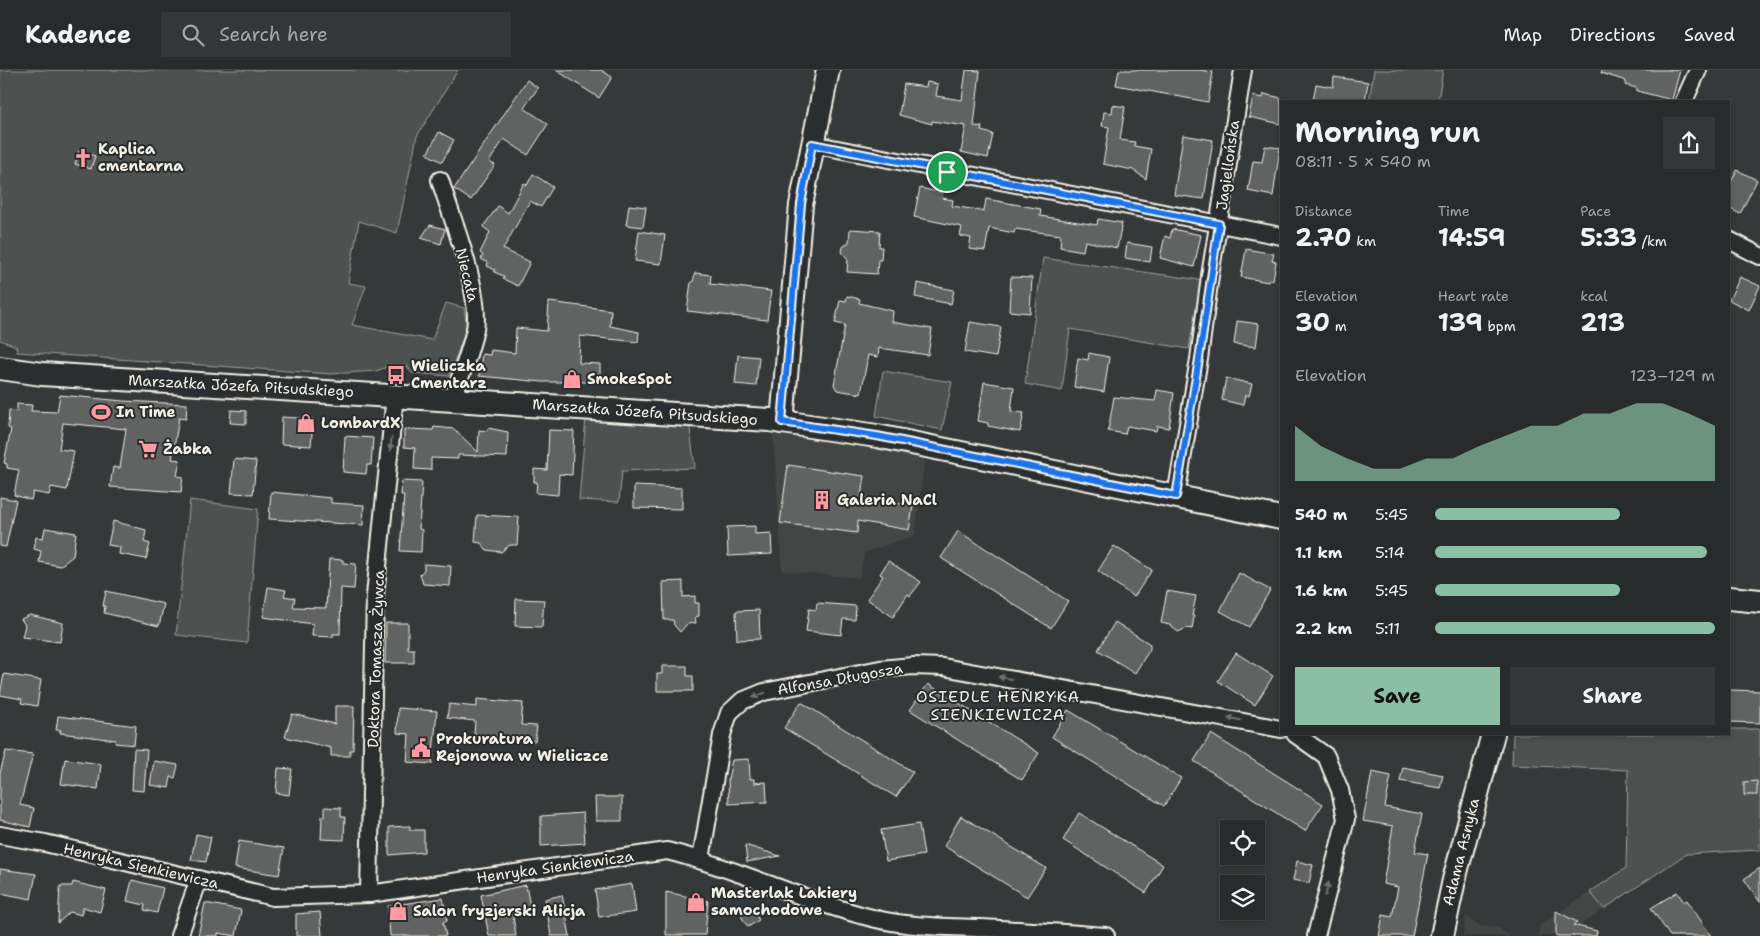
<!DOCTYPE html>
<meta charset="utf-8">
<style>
:root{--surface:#282b2b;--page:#343737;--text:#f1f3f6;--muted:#a5a7a9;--line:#444747;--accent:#8abfa5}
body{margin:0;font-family:"Shantell Sans",sans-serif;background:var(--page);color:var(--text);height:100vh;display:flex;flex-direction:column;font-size:19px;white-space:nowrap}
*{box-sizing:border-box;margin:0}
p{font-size:16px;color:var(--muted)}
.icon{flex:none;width:28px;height:28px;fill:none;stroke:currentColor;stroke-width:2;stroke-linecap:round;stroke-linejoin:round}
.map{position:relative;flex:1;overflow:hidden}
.sheet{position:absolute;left:1280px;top:30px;width:450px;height:635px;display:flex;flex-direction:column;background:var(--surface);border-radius:0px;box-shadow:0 2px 8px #0003,0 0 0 1px var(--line)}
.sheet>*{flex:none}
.tools{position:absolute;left:1220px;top:750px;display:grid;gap:10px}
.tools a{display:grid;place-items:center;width:45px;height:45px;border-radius:0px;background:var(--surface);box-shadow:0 2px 8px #0003,0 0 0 1px var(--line);font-size:25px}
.pin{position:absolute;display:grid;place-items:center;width:42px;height:42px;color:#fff;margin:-21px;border:2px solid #fff;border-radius:50%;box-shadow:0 1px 5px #0007}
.round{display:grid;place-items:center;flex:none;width:52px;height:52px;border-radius:0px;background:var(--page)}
.headline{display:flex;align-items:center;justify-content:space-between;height:85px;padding:0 15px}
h1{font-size:28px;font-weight:700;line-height:38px}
.stats{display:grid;grid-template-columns:repeat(3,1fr);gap:8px;height:85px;padding:5px 15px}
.stats div{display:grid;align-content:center}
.stats b{font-size:25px;font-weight:700}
.stats small{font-size:14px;font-weight:400}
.stats p{font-size:14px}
.chart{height:140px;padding:10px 15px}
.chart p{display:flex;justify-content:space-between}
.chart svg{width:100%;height:90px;margin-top:5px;fill:var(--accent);opacity:.7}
.action{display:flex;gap:10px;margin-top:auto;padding:10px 15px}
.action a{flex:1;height:58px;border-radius:0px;background:var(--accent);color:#111;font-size:20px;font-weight:700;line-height:58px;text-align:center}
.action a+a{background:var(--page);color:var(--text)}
ul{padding:0 15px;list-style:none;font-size:16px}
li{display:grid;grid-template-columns:80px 60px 1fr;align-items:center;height:38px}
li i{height:12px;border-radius:6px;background:var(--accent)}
header{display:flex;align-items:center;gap:30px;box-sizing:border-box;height:70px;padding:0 25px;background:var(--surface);border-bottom:1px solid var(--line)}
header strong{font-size:24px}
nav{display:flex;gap:28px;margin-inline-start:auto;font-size:18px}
.search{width:350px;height:45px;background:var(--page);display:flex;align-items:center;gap:12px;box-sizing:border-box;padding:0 18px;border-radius:0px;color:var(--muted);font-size:19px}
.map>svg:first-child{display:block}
</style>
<header>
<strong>Kadence</strong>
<div class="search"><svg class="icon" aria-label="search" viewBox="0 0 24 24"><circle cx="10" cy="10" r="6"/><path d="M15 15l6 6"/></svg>Search here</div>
<nav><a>Map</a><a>Directions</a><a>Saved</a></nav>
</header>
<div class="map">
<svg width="1760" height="866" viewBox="0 0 1760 866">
<rect width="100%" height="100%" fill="#363939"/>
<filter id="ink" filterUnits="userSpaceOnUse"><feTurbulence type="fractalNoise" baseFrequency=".02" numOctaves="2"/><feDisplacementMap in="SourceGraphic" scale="10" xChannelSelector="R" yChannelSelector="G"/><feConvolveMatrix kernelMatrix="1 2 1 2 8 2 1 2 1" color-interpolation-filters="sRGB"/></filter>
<g filter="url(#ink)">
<!-- built -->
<g fill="#434645">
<path d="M773 359 925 386 915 465 864 483 860 508 782 501Z"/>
<path d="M1590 822 1604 839 1564 866H1538L1540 855Z"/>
<path d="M1466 846 1480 856 1499 858 1510 866H1463Z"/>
</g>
<!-- green -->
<g fill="#4e514f" stroke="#a1a19c">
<path d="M0 0H458L417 66 397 163 359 151 348 213 366 216 352 255 432 270 446 233 464 238 467 257 449 306 412 303 407 296 387 297 376 301 331 304 17 282 16 276 0 270Z"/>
<path d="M1374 0H1443L1438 31H1369Z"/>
<path d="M1043 188 1201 210 1189 279 1070 259 1062 321 1025 314Z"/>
<path d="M883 301 952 312 942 360 876 346Z"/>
<path d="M586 347 689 352 695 398 622 401 619 432 579 430Z"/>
<path d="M190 430 258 439 247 573 176 565Z"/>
<path d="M1729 659H1760V780L1686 784 1604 839 1590 822 1626 798 1628 700 1512 695 1513 664H1729Z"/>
</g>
<!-- building -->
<g fill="#616362" stroke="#f4f1e8">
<path d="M556 0H601L612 7 599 28Z"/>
<path d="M966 0 980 1 974 56 982 57 981 61 993 64 988 88 961 82 966 56 932 51V54L899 45 904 14 926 17 927 12 938 14 936 26 962 30Z"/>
<path d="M1119 0H1200L1213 2 1208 32 1116 15Z"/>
<path d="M1602 0H1680L1672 30 1637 21V18L1625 15 1626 11 1601 3Z"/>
<path d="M1334 7 1368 12 1365 31H1313L1316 14 1333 17Z"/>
<path d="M527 10 538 18 524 38 548 54 528 85 504 69 489 92 495 95 471 130 454 119Z"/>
<path d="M1264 24 1281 28V54L1249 47 1253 26 1263 28Z"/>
<path d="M1113 35 1125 37 1120 70 1135 72 1134 76 1151 79 1146 109 1133 100 1103 94 1109 57 1102 56 1104 42 1112 43Z"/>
<path d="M439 62 454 70 442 92 427 84Z"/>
<path d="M1183 65 1213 70 1204 129 1174 125Z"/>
<path d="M1265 76 1280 78 1273 126 1248 121 1253 91 1262 92Z"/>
<path d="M79 81 95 86 91 99 75 94Z"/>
<path d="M1737 100 1757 110 1740 144 1729 138V116Z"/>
<path d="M533 104 553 117 541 137 530 131 503 179 530 192 518 216 503 209 504 206 494 202 495 200 487 196 488 193 481 189 483 185 480 183 490 162 483 157 498 136 508 143 524 113 527 115Z"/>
<path d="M920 118 943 123 942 128 953 130 952 136 984 141 986 129 1041 139 1040 146 1097 155 1098 149 1122 153 1117 178 1085 171 1083 181 1060 177 1061 165 1015 159 1014 163 989 158 985 181 969 179 971 168 960 166 962 157 914 147Z"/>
<path d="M629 135 646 137 643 157 626 155Z"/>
<path d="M430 155 445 159 441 174 421 168Z"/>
<path d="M850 159 880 161 879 177H882L881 190H878L877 204 847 202 848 189 842 182 843 177 849 172Z"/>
<path d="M1172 159 1201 165 1194 197 1160 188 1165 166 1170 168Z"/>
<path d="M639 161 665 165 661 194 635 191Z"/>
<path d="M1127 173 1152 177 1150 192 1125 188Z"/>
<path d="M1246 179 1274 184 1272 191 1276 192 1273 210 1269 209 1268 212 1241 207Z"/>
<path d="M695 203 711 205 710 214 771 221 767 250 687 241 691 212H693Z"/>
<path d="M1011 207 1032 208 1030 243 1009 241Z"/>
<path d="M1740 207 1760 216 1749 240 1729 230Z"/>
<path d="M917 213 954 220 951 234 915 227Z"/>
<path d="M847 226 860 229 859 233 893 241 892 252 932 259 928 285 879 278 878 287 868 285 861 324 837 320 834 315 845 255 835 253 840 230 846 231Z"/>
<path d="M549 232 611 240 610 256 639 262 638 272 580 266 579 293 600 294V312H543L479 306 482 284 490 285 491 280 515 283 516 258 547 261Z"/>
<path d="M1237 251 1259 254 1256 277 1234 274Z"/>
<path d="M970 252 1001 257 996 287 965 282Z"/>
<path d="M1089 283 1109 287 1104 322 1074 317 1078 288 1088 290Z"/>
<path d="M738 285 759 287 756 316 735 314Z"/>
<path d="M1226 308 1252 314 1249 326 1245 325 1243 335 1222 330Z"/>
<path d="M984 312 1014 317 1011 341 1024 343 1020 362 988 356V353L978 351Z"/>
<path d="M1157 320 1174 323 1169 358 1157 356 1156 361 1127 356 1125 364 1108 361 1114 327 1155 331Z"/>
<path d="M60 325 123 331 187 334 186 349 179 348 172 389 180 390 177 406 183 407 181 422 110 417 113 397 120 398 126 359 63 353 59 379 74 381 67 420 51 417 49 425 33 422 31 430 14 425 19 400 7 398V394L4 393 11 359 8 358 9 340 17 341V334L32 335 31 341 57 342Z"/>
<path d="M231 340 246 341V354L230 353Z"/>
<path d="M282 347 313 349 311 376 281 374Z"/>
<path d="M434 357 454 359 478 382 479 360 487 361 488 358 508 362 507 387 458 385V389L431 388V400L414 399 415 378 404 377V359L433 360Z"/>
<path d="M549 360 574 361 572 405 559 404 558 425 536 423 537 412H534V399L547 400Z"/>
<path d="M345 366 373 368 371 395H367L366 404 343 402Z"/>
<path d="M234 389 256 391 253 424 231 423Z"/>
<path d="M788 395 864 406 861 427 913 436 909 460 858 451 857 463 780 453Z"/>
<path d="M402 411 422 412 419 459 422 460 421 482 400 481 404 425H401Z"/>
<path d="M634 416 682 418V439L634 438Z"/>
<path d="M271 422 331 428V433L364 435 363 455 269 449Z"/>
<path d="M0 427 16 430 6 477 0 476Z"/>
<path d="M477 445 519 447 517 475H510L501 482 487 480 481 473 475 472Z"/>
<path d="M113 451 146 460 144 472 150 474 146 489 119 484 120 477 108 475Z"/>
<path d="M755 456V464L771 463 772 484 728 486 727 457Z"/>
<path d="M45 458 76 463 73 486 60 496 39 492 41 481 34 479 36 467 43 468Z"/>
<path d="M958 461 1068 531 1051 558 941 488Z"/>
<path d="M1114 476 1152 500 1134 527 1098 501Z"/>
<path d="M329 489 343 490V493L356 494 354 519 341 518 340 564H333V567L312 566 313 554 263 547 268 517 286 520 284 526 295 528 293 537 326 538Z"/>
<path d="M888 491 921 512 910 526 908 524 893 547 867 529 883 506 880 504Z"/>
<path d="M424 494 451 496 450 516 423 514 420 504 424 500Z"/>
<path d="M1239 503 1270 520 1249 557 1220 541Z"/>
<path d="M683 511V527L695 526V533H699V546L695 547 696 553 687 554 680 562 674 555 673 550H664L663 512Z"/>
<path d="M106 521 164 534 159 556 104 543 105 536H103Z"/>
<path d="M1167 521 1196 526 1192 546H1194L1192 559 1187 558 1178 562 1170 555 1161 553Z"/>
<path d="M516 529 544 530 542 557 515 556Z"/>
<path d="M817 533 856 536 855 550 843 549 841 565 806 561 809 539 816 540Z"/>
<path d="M759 540 760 569 737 570 736 541Z"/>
<path d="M30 545 63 553 60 572 22 567 25 555 21 549Z"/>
<path d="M1115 552 1150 574V579L1135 603 1098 580Z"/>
<path d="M386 553H408V579H414V593H385Z"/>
<path d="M1236 583 1273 606 1255 635 1218 611Z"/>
<path d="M662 596H687V606H693V621H657V604H662Z"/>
<path d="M4 604 41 610 37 636 21 633 22 629 0 625Z"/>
<path d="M928 614 1039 683 1022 710 910 640Z"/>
<path d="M1732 620 1760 621V653L1729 652V621Z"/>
<path d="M477 629 523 633 521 655 537 656 535 671 474 664 475 651 447 648 449 634 477 637Z"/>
<path d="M801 632 913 702 896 727 784 658Z"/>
<path d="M335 636H354L353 680H350V686H331V678L285 667 292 644 335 654Z"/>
<path d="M398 638 437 641 432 694 407 692 409 664 397 663Z"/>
<path d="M1068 640 1181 708 1164 736 1052 667Z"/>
<path d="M58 646 136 656 134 675 115 673 116 670 60 663 61 660H56Z"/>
<path d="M1211 664 1323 734 1305 761 1194 691Z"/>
<path d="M134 679 147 680 144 721 132 720Z"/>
<path d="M6 681 33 684 20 735 34 738 30 757 0 750V703Z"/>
<path d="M65 689 101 694 98 719 61 714Z"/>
<path d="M749 689 750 709H754V713L766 712 767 732 729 734 728 709 732 690Z"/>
<path d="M154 691 178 695 175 708 171 707 169 718 150 715Z"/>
<path d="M1403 697 1443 705 1440 718 1400 711Z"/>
<path d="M278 698 292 699 289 725 276 723Z"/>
<path d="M1372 702 1391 706 1385 737 1422 744 1415 782 1428 784 1412 866H1379L1383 845 1392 847 1398 817 1383 814 1393 756 1363 751Z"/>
<path d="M1757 711V725H1744V712Z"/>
<path d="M595 727H622V751H596Z"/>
<path d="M325 737 341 738V747H345L344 770 321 769 322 746H325Z"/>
<path d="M583 743 585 773 541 776V746Z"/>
<path d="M1079 743 1163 795 1146 823 1063 770Z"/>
<path d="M961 746 1046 798 1027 827 944 776Z"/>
<path d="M919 754 924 785 886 791 881 760Z"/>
<path d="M410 756V760H424V782L389 785V757Z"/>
<path d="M196 764 211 767 206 792 191 790Z"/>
<path d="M239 771 284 778 279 805 235 798Z"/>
<path d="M745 775 780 786 747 792Z"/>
<path d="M1297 791 1313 795 1309 813 1293 810Z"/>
<path d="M1760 798V832L1744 809Z"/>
<path d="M0 799 36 804 31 829 0 823Z"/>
<path d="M132 810 163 818 157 843 144 840 145 835 127 831Z"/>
<path d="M73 812 106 820 100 842 83 837 81 845 70 842 58 853 60 816H72Z"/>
<path d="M632 814 636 842 599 847 595 820Z"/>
<path d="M526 815 530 837 512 840 516 866H489L481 825Z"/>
<path d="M666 822 708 831 705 865H666Z"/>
<path d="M1677 822 1684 832 1687 830 1711 866H1670L1651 838Z"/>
<path d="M562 825 570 866H551L545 829Z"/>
<path d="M443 828 447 851 443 852 446 866H390L388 836Z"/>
<path d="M205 833 241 840 236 866 218 863V866H198Z"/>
<path d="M752 839 759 850 748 857 741 846Z"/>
<path d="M1556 841 1577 852 1573 855 1597 861 1596 866H1556Z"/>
<path d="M320 842 322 866H296V844Z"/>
</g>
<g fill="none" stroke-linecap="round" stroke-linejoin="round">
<!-- street casing -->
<g stroke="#f4f1e8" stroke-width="20">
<g id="street">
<path d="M1684 31 1698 0"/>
<path d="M812 74 1281 166"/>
<path d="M440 110C451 146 482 223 475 259 470 283 460 306 453 329"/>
<path d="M1729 170 1760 186"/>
<path d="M1176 426 1199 289 1210 206 1243 0"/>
<path d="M1295 664 1326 686 1340 720 1346 749 1316 866"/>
<path d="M0 765 45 773 273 827 369 824 667 781C737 798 802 831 872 848 908 857 945 857 981 858 1023 860 1064 863 1106 866"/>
<path d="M701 789 722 665 729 643 742 631 764 622 880 599 913 596 943 597 1281 659"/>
<path d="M369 824 375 526 395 325"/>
<path d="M179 866 199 809"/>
</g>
</g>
<!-- secondary casing -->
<g stroke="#f4f1e8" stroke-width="26">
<g id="secondary">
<path d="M0 298 42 304 769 350 877 366 1281 448"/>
<path d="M782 352 801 135 828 0"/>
<path d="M1729 528 1760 531"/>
<path d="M1442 866 1454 810 1493 664"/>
</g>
</g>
<!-- street -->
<use href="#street" stroke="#2a2d2e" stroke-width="16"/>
<!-- secondary -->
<use href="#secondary" stroke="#2a2d2e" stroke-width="22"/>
</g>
<!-- one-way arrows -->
<defs><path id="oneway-solid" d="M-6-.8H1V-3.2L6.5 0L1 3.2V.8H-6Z" transform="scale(1.25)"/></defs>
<g fill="#71726f">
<use href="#oneway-solid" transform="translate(391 374) rotate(95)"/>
<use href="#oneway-solid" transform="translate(1005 608) rotate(-170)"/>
<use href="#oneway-solid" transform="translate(759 625) rotate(159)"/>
<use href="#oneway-solid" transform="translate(1234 649) rotate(-170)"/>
<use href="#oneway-solid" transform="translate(1327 819) rotate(-76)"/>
</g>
</g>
<g fill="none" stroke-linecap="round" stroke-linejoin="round" filter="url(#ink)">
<!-- route casing -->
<g stroke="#fff" stroke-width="10">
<path id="route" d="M812 74 1219 154 1199 289 1176 426 877 366 782 352 801 134Z"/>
</g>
<!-- route -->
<use href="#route" stroke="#1a73e8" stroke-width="6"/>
</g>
<!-- icons -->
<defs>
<g id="church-bare" transform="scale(1.5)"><path d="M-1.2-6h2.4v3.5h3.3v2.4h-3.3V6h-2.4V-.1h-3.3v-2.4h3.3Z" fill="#ff9aa2" stroke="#2a2d2e" stroke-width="2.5" paint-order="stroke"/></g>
<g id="bus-bare" transform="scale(1.5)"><path d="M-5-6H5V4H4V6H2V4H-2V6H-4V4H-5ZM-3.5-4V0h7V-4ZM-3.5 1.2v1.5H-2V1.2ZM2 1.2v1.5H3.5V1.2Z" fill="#ff9aa2" stroke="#2a2d2e" stroke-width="2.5" paint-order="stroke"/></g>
<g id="shop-bare" transform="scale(1.5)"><path d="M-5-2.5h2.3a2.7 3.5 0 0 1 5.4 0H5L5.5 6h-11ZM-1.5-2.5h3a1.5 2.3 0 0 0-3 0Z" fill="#ff9aa2" stroke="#2a2d2e" stroke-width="2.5" paint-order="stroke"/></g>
<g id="stadium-bare" transform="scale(1.5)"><path d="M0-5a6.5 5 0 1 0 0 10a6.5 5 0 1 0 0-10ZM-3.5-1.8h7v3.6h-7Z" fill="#ff9aa2" stroke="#2a2d2e" stroke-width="2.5" paint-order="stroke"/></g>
<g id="supermarket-bare" transform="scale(1.5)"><path d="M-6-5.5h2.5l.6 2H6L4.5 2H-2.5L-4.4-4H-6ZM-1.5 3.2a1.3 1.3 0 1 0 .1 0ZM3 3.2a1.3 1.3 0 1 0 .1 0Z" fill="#ff9aa2" stroke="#2a2d2e" stroke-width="2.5" paint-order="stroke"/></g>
<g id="building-bare" transform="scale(1.5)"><path d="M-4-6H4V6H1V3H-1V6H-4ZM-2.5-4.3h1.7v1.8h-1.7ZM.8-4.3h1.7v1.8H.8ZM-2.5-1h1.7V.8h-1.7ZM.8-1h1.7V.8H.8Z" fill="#ff9aa2" stroke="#2a2d2e" stroke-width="2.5" paint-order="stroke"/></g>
<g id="civic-bare" transform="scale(1.5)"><path d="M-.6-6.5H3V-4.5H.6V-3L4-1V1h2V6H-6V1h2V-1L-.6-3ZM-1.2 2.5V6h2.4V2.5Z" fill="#ff9aa2" stroke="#2a2d2e" stroke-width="2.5" paint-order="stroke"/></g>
</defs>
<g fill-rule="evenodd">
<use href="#church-bare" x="83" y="88"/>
<use href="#bus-bare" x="396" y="305"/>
<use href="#shop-bare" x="572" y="309"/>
<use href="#stadium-bare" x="101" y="342"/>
<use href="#shop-bare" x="306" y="353"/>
<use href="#supermarket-bare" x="148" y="379"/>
<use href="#building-bare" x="822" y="430"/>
<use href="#civic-bare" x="421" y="678"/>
<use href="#shop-bare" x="696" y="832"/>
<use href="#shop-bare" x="398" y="841"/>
</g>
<g text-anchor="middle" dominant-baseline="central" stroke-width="4" stroke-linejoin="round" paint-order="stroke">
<!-- poi labels -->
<g font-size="15" font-weight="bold" fill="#f4f1e8" stroke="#2a2d2e" text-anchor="start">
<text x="98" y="79">Kaplica<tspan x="98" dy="17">cmentarna</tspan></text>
<text x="411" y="296">Wieliczka<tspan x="411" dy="17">Cmentarz</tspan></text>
<text x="587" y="309">SmokeSpot</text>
<text x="116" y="342">In Time</text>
<text x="321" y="353">LombardX</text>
<text x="163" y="379">Żabka</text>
<text x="837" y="430">Galeria NaCl</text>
<text x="436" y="669">Prokuratura<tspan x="436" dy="17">Rejonowa w Wieliczce</tspan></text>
<text x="711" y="823">Masterlak Lakiery<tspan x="711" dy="17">samochodowe</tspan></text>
<text x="413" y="841">Salon fryzjerski Alicja</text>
</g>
<!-- street labels -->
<g font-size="15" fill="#f4f1e8" stroke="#2a2d2e">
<text transform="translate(1228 95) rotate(-82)">Jagiellońska</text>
<text transform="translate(467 205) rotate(76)">Niecała</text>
<text transform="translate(241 316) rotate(3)">Marszałka Józefa Piłsudskiego</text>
<text transform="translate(645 342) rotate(4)">Marszałka Józefa Piłsudskiego</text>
<text transform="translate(376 589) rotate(-88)">Doktora Tomasza Żywca</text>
<text transform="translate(840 609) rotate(-10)">Alfonsa Długosza</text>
<text transform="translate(1461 782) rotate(-76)">Adama Asnyka</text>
<text transform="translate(141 796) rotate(13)">Henryka Sienkiewicza</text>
<text transform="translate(555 797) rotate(-8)">Henryka Sienkiewicza</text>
</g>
<!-- neighbourhood labels -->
<g font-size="16" letter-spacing="1" fill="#f4f1e8" stroke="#2a2d2e">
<text x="998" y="626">OSIEDLE HENRYKA<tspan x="998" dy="18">SIENKIEWICZA</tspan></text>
</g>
</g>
</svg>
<div class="tools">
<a><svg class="icon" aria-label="locate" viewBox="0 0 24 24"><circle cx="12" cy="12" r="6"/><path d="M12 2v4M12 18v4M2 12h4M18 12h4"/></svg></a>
<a><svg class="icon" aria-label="layers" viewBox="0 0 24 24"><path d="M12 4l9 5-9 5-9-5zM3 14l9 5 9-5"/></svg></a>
</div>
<div class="pin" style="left:947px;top:102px;background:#1e9e55"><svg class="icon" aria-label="arrive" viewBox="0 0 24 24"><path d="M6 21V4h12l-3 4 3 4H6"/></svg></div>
<section class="sheet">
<div class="headline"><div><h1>Morning run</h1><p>08:11 · 5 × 540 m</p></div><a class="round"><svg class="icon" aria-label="share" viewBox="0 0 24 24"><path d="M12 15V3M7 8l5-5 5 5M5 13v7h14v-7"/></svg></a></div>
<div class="stats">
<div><p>Distance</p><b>2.70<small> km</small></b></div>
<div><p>Time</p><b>14:59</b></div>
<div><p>Pace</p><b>5:33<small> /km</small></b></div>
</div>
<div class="stats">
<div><p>Elevation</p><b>30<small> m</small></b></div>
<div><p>Heart rate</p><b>139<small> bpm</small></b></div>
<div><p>kcal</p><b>213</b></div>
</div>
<div class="chart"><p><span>Elevation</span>123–129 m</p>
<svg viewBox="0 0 160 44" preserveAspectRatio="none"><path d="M0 44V17L10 27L20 33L30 38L40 38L50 33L60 33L70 27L80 22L90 17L100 17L110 11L120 11L130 6L140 6L150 11L160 17V44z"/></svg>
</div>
<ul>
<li><b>540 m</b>5:45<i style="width:66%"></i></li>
<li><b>1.1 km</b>5:14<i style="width:97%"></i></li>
<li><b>1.6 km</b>5:45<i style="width:66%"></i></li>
<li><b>2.2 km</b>5:11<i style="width:100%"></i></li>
</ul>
<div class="action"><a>Save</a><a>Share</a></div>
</section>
</div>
